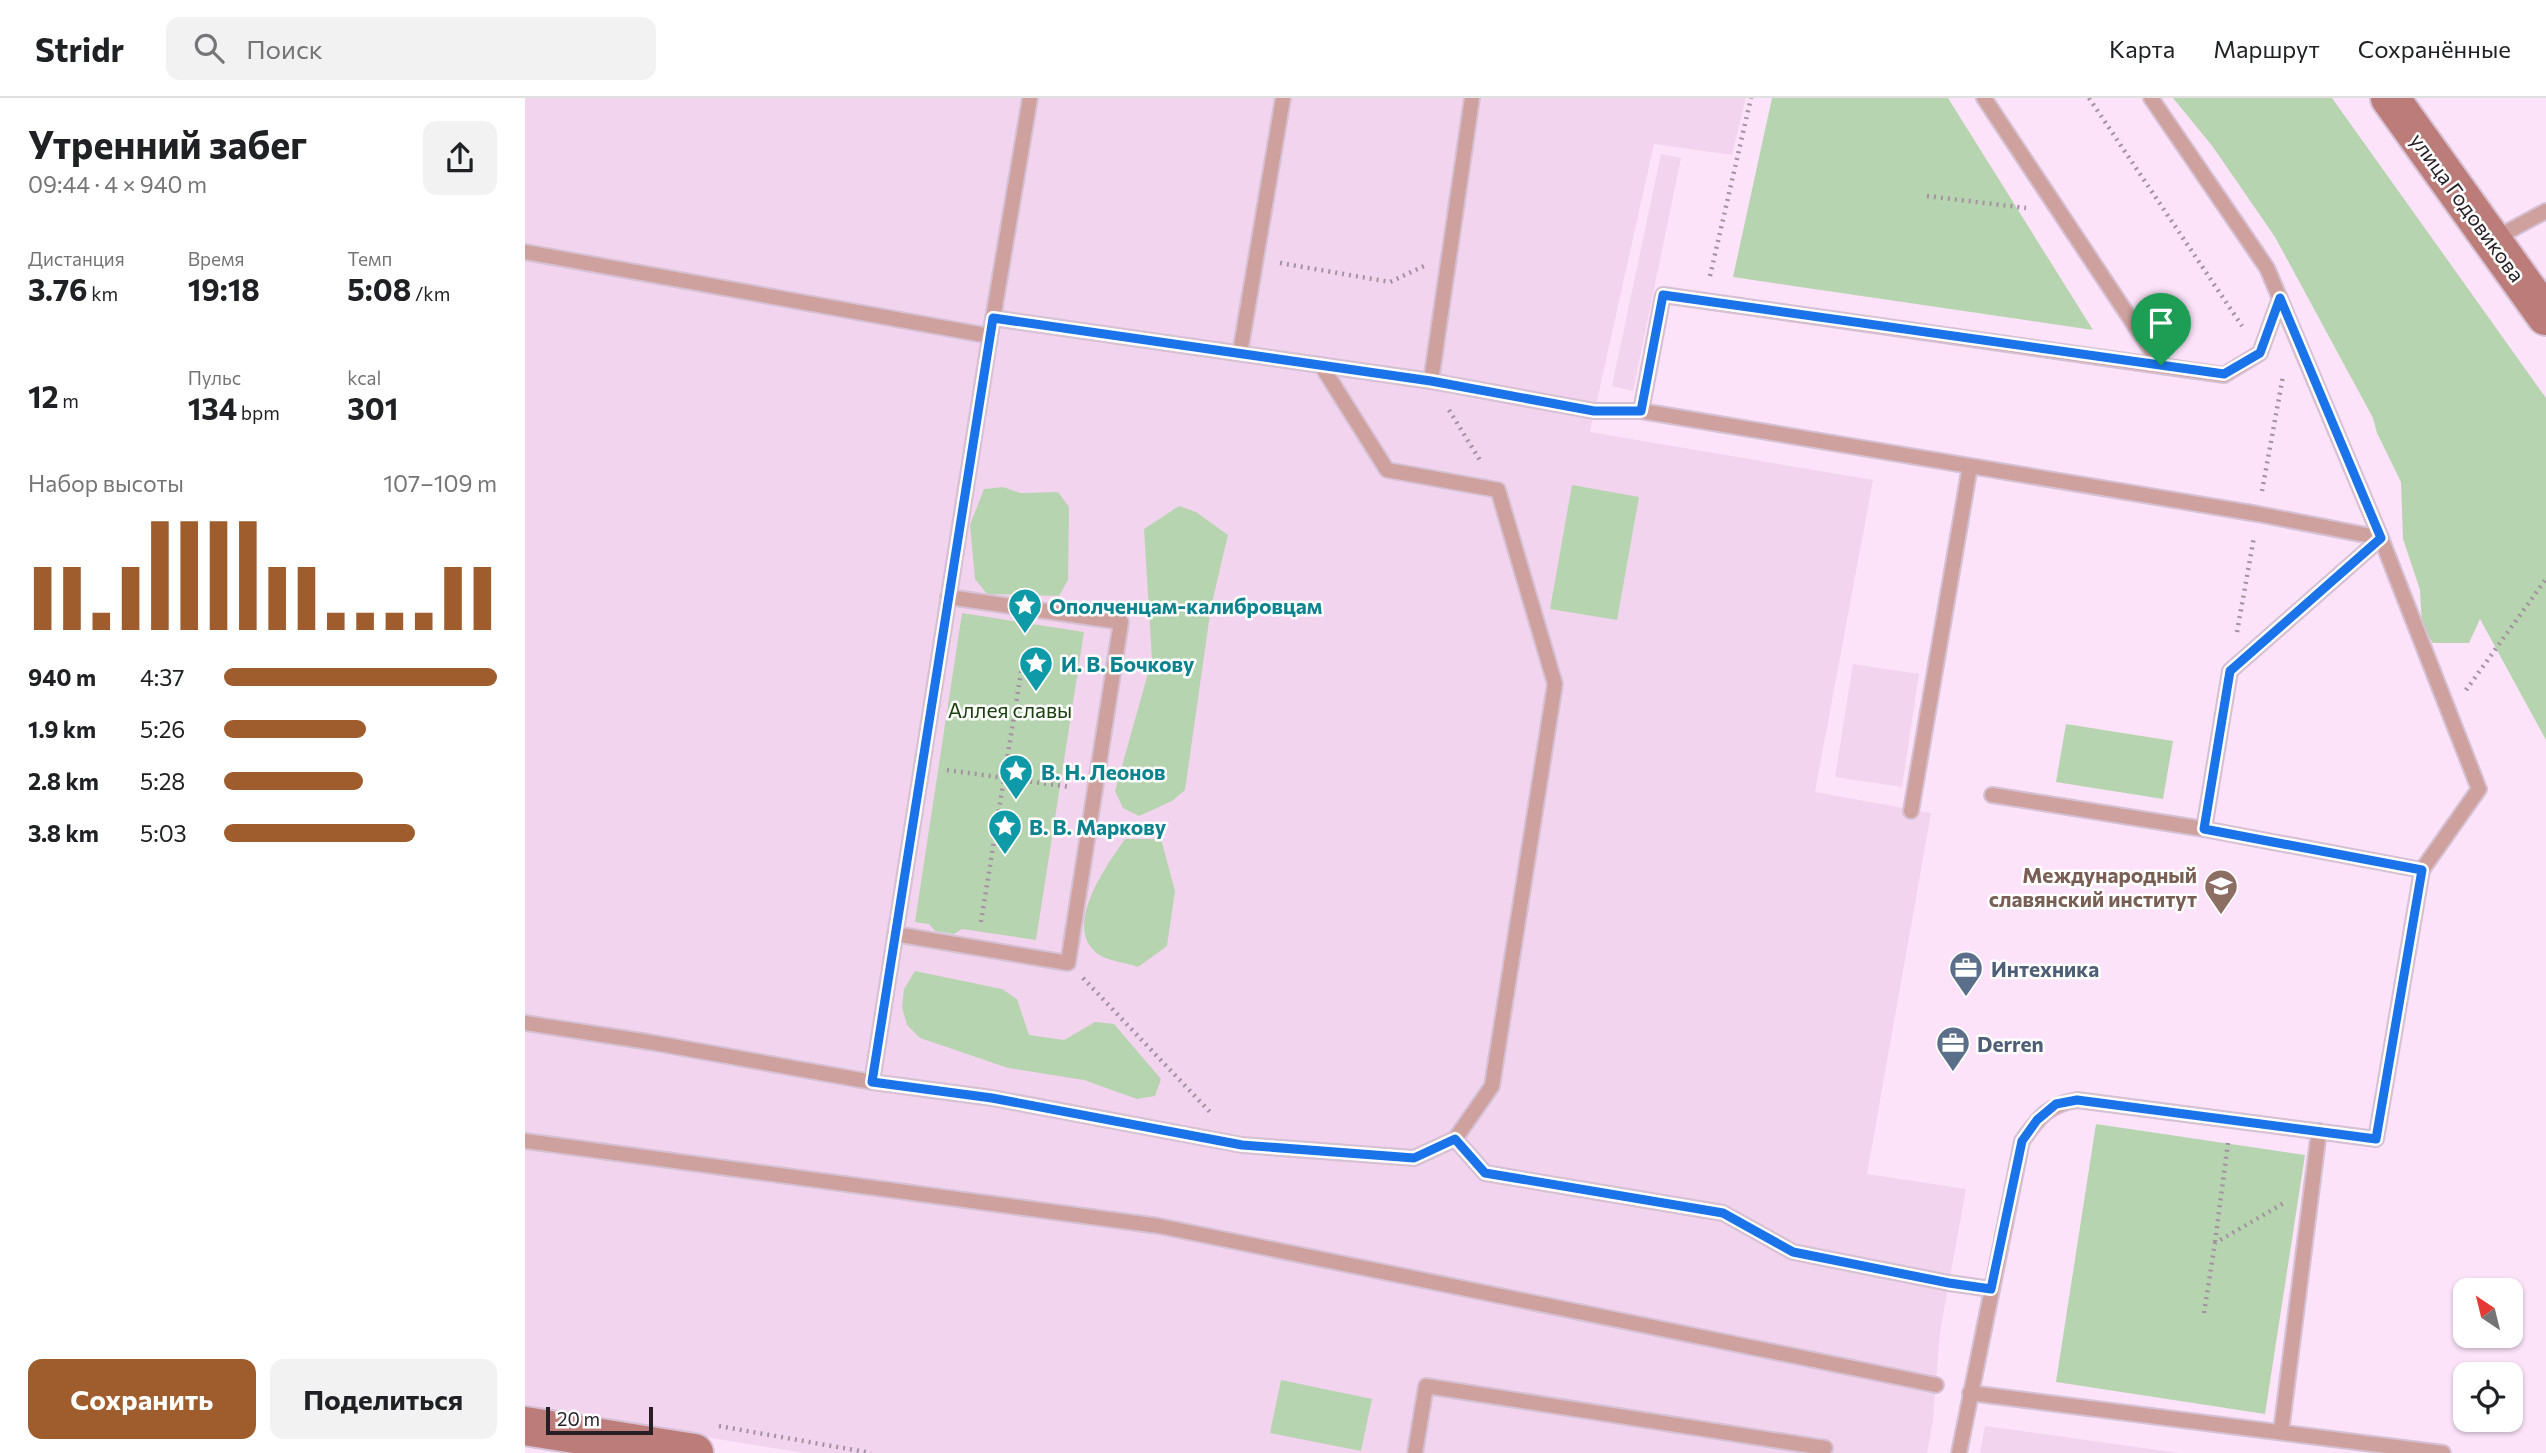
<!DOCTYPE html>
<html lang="ru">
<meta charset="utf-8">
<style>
:root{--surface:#fff;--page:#f2f2f2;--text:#202124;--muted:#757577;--line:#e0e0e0;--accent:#9f5c2c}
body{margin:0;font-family:Commissioner,sans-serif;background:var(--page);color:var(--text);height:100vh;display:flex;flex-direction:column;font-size:26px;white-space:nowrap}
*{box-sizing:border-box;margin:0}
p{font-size:23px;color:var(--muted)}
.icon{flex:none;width:38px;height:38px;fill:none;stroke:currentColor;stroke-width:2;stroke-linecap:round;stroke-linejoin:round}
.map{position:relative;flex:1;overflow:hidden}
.sheet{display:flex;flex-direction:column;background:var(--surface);width:525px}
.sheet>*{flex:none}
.needle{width:46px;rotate:325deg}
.tools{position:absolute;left:1928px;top:1180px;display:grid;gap:14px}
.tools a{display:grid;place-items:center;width:70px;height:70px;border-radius:14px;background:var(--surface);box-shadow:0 2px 5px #0004;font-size:35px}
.scale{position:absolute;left:21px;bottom:18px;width:107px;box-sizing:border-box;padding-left:7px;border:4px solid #271e26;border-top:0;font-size:19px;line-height:24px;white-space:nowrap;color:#271e26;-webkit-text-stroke:5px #fff;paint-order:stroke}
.pin{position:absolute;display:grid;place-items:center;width:60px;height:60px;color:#fff;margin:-72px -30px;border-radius:50% 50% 50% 0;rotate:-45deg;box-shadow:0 0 7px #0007}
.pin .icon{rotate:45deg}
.round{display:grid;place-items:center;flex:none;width:74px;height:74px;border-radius:14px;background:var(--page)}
.overview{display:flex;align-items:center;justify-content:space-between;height:119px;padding:0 28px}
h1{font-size:38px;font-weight:700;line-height:52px}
.metrics{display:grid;grid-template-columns:repeat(3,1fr);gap:10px;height:119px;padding:7px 28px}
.metrics div{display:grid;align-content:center}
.metrics b{font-size:30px;font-weight:700}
.metrics small{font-size:19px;font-weight:400}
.metrics p{font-size:19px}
.chart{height:196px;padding:14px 28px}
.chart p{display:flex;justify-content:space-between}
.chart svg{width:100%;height:126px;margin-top:7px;stroke:var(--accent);stroke-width:6}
.action{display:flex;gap:14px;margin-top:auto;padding:14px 28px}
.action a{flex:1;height:80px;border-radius:14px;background:var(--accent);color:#fff;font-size:28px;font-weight:700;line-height:80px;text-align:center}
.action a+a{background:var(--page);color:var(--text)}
ul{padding:0 28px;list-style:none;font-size:23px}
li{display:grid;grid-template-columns:112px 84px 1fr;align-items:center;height:52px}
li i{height:18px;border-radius:9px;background:var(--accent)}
header{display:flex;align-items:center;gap:42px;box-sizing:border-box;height:98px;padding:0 35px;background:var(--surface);border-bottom:2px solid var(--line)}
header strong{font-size:33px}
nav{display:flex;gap:38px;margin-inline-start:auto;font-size:24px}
.search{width:490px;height:63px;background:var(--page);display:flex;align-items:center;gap:18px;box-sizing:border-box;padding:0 24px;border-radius:14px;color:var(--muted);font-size:26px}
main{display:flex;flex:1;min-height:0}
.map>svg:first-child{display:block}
</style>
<header>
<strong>Stridr</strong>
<div class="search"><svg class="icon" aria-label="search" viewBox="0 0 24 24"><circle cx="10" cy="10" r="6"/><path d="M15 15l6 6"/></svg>Поиск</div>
<nav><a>Карта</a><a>Маршрут</a><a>Сохранённые</a></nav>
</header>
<main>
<section class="sheet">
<div class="overview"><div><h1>Утренний забег</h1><p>09:44 · 4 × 940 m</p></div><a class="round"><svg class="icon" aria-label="share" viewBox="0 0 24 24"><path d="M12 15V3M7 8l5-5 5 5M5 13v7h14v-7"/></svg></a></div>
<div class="metrics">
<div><p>Дистанция</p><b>3.76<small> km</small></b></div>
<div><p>Время</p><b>19:18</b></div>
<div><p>Темп</p><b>5:08<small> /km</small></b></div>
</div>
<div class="metrics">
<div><b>12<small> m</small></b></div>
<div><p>Пульс</p><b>134<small> bpm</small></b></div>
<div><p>kcal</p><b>301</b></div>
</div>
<div class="chart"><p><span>Набор высоты</span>107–109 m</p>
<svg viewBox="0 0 160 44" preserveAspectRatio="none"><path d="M5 44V22M15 44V22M25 44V38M35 44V22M45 44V6M55 44V6M65 44V6M75 44V6M85 44V22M95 44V22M105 44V38M115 44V38M125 44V38M135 44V38M145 44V22M155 44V22"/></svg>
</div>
<ul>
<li><b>940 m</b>4:37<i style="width:100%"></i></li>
<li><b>1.9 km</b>5:26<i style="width:52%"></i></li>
<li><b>2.8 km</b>5:28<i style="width:51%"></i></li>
<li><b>3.8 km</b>5:03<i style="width:70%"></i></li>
</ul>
<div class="action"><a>Сохранить</a><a>Поделиться</a></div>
</section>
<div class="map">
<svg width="2021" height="1355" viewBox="0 0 2021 1355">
<rect width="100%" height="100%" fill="#fce3f9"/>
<!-- built -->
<g fill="#f2d4ef">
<path d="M0 0H1221L1207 57 1129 46 1065 334 1348 382 1290 694 1406 715 1342 1076 1441 1091 1415 1234 1408 1322 1402 1355H279L0 1310Z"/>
<path d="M1136 56 1156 60 1108 293 1087 288Z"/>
<path d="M1328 566 1394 576 1377 689 1310 679Z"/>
<path d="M1460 1328 1647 1354 1654 1355H1455Z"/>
</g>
<!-- green -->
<g fill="#b7d4b0">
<path d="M1247 0H1423L1568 232 1208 179Z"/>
<path d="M1648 0H1807L2021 300V642L1955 521 1944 545H1908L1897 529 1895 492 1878 441 1876 384 1852 335 1848 320 1750 139 1688 49Z"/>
<path d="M1047 387 1114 399 1092 522 1025 511Z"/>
<path d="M478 389 495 395 533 394 544 409 543 482 534 498 462 496 450 481 445 427 459 391Z"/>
<path d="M654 408 671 414 703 437 686 509 660 692 647 703 614 718 598 710 590 693 627 561 619 431Z"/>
<path d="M437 515 559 534 511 842 437 831 429 836 410 833 404 826 390 824Z"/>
<path d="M1541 626 1648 643 1638 701 1531 684Z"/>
<path d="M600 741H636L650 793 642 848 613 869C602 865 585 863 576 858 534 832 582 767 600 741Z"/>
<path d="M390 873 477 891 492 901 504 937 539 942 570 924 589 926 636 981 630 998 612 1001 559 982 483 970 395 940 382 927 377 909 379 891Z"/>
<path d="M1571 1026 1780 1057 1740 1316 1531 1284Z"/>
<path d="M756 1282 847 1301 836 1353 745 1335Z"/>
</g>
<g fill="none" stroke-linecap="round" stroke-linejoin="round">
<!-- lane casing -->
<g stroke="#d6c0d3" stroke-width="18">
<g id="lane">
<path d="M1459 0 1636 267"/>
<path d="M1967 142 2021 113"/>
<path d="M0 154 465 238"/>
<path d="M468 220 906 283 947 0"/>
<path d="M715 255 758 0"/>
<path d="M906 283 1069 313H1116L1733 416 1856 440 1705 573 1679 731 1897 772"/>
<path d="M1116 313 1138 197 1699 277 1735 255 1755 200"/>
<path d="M1467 697 1679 731"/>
<path d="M1386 713 1445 368"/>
<path d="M370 836 543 865 596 524 423 499"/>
<path d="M0 925 124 944 347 984 467 1000 717 1047 889 1060 930 1041 967 988 1030 586 973 392 862 372 796 267"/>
<path d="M347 984 465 238 505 0"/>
<path d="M930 1041 960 1075 1198 1115 1268 1154 1424 1185 1466 1191"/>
<path d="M0 1043 634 1128 1411 1287"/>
<path d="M1445 1295 1918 1355"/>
<path d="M1756 1334 1794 1033"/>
<path d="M890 1355 901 1288 1300 1350"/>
<path d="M1434 1355 1497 1043C1514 1019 1523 1007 1552 1002L1851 1041 1897 772 1954 691 1856 440 1742 170 1626 0"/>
</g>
</g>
<!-- secondary casing -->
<g stroke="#d6c0d3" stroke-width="42">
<g id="secondary">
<path d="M1865 0 2021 218"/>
<path d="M0 1328 169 1355"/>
</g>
</g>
<!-- path -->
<g stroke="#a491a2" stroke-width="4.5" stroke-dasharray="2 5" stroke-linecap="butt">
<path d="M1564 0 1717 228"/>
<path d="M1402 98 1501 110"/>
<path d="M755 165 865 184 899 168"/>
<path d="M1185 178 1226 0"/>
<path d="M924 312 956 364"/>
<path d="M1737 393 1758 278"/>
<path d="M1712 534 1729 439"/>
<path d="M1941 592 2021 481"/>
<path d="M422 672 545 689"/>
<path d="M456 824 499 556"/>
<path d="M558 880 685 1014"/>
<path d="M1690 1144 1703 1045"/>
<path d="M1679 1215 1690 1145 1759 1105"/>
<path d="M194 1328 346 1355"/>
</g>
<!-- lane -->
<use href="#lane" stroke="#cea19e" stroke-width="14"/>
<!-- secondary -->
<use href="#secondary" stroke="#bc7c79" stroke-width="38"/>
</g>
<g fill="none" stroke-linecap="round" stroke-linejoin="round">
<!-- route casing -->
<g stroke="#fff" stroke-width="14">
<path id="route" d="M1138 197 1699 276 1735 255 1755 200 1856 440 1705 573 1679 731 1897 772 1851 1041 1552 1002 1531 1006 1512 1022 1497 1043 1466 1191 1424 1185 1268 1154 1198 1115 960 1075 930 1041 889 1060 717 1047 467 1000 347 984 468 220 906 283 1069 313H1116Z"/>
</g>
<!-- route -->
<use href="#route" stroke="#1a73e8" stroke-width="9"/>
</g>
<!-- icons -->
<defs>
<g id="sight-pin" transform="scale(1.75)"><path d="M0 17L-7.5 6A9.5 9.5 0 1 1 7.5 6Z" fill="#0f9aa8" stroke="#fff"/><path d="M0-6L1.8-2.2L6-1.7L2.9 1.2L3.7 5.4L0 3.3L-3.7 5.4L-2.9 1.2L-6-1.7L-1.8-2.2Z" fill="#fff"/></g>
<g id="university-pin" transform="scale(1.75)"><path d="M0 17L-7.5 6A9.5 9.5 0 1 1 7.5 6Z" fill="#8d6e63" stroke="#fff"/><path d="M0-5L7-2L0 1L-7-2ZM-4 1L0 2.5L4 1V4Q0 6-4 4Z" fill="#fff"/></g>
<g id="office-pin" transform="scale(1.75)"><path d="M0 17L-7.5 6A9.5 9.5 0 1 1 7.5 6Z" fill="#5c6f8a" stroke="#fff"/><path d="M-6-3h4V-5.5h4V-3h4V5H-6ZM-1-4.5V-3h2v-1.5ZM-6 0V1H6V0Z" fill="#fff"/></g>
</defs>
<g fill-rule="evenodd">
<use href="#sight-pin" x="500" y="507"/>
<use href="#sight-pin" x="511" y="565"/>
<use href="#sight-pin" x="491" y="673"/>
<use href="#sight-pin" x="480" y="728"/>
<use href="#university-pin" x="1696" y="788"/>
<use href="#office-pin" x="1441" y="870"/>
<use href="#office-pin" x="1428" y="945"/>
</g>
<g text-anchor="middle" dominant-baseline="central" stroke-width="5" stroke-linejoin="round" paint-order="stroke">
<!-- street labels -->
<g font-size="21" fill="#271e26" stroke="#fff">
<text transform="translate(1943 109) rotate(54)">улица Годовикова</text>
</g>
<!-- culture labels -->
<g font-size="21" font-weight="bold" fill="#0d838f" stroke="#fff" text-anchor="start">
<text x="524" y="507">Ополченцам-калибровцам</text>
<text x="536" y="565">И. В. Бочкову</text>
<text x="516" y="673">В. Н. Леонов</text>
<text x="504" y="728">В. В. Маркову</text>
</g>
<!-- park labels -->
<g font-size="21" fill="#19400e" stroke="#fff">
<text x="485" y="611">Аллея славы</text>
</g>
<!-- education labels -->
<g font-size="21" font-weight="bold" fill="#785e54" stroke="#fff" text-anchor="end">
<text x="1672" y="776">Международный<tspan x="1672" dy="24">славянский институт</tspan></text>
</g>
<!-- service labels -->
<g font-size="21" font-weight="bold" fill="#4e5e75" stroke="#fff" text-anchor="start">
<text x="1466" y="870">Интехника</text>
<text x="1452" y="945">Derren</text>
</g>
</g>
</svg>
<div class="tools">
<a><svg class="needle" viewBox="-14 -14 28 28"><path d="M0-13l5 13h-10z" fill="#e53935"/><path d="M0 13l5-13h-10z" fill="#757577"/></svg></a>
<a><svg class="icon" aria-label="locate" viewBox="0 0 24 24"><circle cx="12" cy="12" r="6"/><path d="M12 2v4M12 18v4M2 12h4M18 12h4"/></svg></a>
</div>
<div class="scale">20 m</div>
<div class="pin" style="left:1636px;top:267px;background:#1e9e55"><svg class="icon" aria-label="arrive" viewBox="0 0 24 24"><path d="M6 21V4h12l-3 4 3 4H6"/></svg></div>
</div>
</main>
